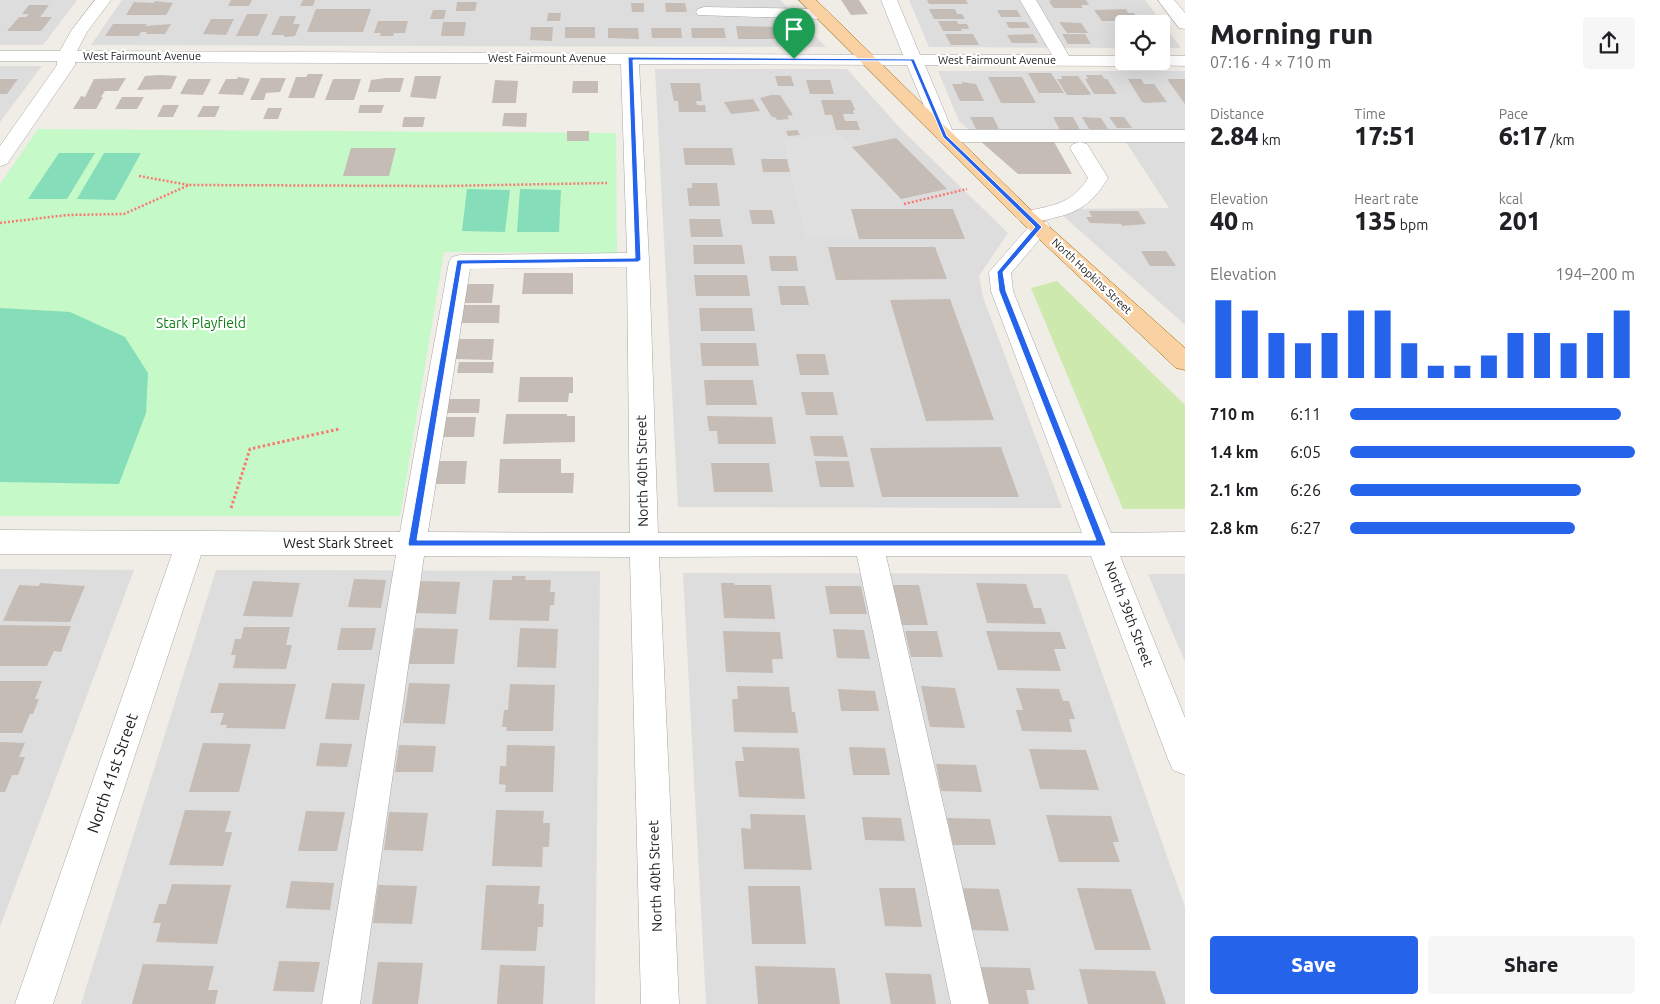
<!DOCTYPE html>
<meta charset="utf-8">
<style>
:root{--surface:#fff;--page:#f6f6f6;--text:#202124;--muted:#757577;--accent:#2563eb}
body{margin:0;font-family:Ubuntu,sans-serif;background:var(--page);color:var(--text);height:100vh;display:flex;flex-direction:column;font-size:19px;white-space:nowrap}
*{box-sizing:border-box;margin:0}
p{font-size:16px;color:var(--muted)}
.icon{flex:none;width:28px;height:28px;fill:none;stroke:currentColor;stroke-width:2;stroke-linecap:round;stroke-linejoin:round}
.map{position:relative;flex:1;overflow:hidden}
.side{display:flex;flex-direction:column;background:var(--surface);width:475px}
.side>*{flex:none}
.controls{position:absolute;left:1115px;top:15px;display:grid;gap:10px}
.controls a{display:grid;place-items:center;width:55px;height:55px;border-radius:5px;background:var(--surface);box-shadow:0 5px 20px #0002;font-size:25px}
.pin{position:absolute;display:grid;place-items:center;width:42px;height:42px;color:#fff;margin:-51px -21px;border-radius:50% 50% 50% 0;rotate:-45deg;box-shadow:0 0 5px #0007}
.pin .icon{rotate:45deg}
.round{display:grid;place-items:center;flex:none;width:52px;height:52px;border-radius:5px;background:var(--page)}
.overview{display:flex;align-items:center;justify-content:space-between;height:85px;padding:0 25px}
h1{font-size:28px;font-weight:800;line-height:38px}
.stats{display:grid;grid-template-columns:repeat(3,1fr);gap:8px;height:85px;padding:5px 25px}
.stats div{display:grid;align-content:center}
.stats b{font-size:25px;font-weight:800}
.stats small{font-size:14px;font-weight:400}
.stats p{font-size:14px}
.chart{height:140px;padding:10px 25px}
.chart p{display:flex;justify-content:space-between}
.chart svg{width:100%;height:90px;margin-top:5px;stroke:var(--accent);stroke-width:6}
.cta{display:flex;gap:10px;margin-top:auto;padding:10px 25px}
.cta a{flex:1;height:58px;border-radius:5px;background:var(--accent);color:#fff;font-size:20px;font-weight:800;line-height:58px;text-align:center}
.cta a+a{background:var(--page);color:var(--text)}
ul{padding:0 25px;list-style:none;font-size:16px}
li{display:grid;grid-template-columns:80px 60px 1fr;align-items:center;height:38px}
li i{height:12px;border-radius:6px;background:var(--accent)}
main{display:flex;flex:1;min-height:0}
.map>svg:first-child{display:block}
</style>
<main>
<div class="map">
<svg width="1185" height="1004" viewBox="0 0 1185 1004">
<rect width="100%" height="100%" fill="#f0ede7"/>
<!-- residential -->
<g fill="#dedddd">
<path d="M0 0H77L43 45H0Z"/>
<path d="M122 0H780L826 47 91 45Z"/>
<path d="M909 0H1145L1181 48H1161V24H1124V48L929 47Z"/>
<path d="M0 66H42L0 122Z"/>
<path d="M655 69H847L901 129 1008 233 979 276 983 297 1062 508 678 507Z"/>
<path d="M938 71H1185V325L1059 212 1061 209 1169 208 1124 139 969 130 959 121Z"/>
<path d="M0 569 134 570 0 927Z"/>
<path d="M216 570 600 571 595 1004H81Z"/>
<path d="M683 573 1067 574 1185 907V1004H706Z"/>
<path d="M1148 574H1185V662Z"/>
</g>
<!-- grass -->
<path fill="#cde9ae" d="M1057 281 1185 405V509H1123L1031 288Z"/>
<!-- park -->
<path fill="#c5f9c8" d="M38 129 616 133 617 253 444 252 400 516H0V184Z"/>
<!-- pitch -->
<g fill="#86ddb9">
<path d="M59 153H95L67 199H28Z"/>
<path d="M104 153H141L115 200 77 199Z"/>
<path d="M467 189 510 190 505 232 462 231Z"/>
<path d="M520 189 561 190 559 232H517Z"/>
<path d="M0 308 70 312 125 337 148 373 146 413 119 484 0 482Z"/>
</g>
<!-- parking -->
<path fill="#e0e0e0" d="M841 134 901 199 906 209H851L859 239H806L783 139Z"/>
<!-- building -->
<g fill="#c5bcb6">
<path d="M231 0H252L249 6H228Z"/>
<path d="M303 0H315L313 6H300Z"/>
<path d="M841 0H859L868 14 851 15Z"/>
<path d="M927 0H966L968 4H929Z"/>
<path d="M1049 0H1086L1089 5H1081L1083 8H1054L1049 2H1051Z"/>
<path d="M155 1 173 3 166 15H126L134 2 154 3Z"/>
<path d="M457 2H477L475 11H456Z"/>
<path d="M631 3H644V12H632Z"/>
<path d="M665 3H685L687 12H666Z"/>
<path d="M29 5H49L40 17H52L41 31H7L19 17H26L29 14H22Z"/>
<path d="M316 9H371L363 32H307Z"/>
<path d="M929 9H955L957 14H962L965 19H934Z"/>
<path d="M1126 9 1128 13H1134L1137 18H1132L1135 21H1102L1094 10Z"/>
<path d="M433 10H446L444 19H430Z"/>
<path d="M997 10H1017L1021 17H1001Z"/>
<path d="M548 13H561L560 21H547Z"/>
<path d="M247 14H268L258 36H236Z"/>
<path d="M280 16H296L293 24H300L295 36 284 37V35H271Z"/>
<path d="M211 19H234L226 35 203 34Z"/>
<path d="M378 21H408L405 33H394L393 36H380L381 33H374Z"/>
<path d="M938 21H957L958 24H967L969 29H961L962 31H943Z"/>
<path d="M443 22H466L464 36H441Z"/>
<path d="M1006 22H1026L1030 28H1009Z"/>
<path d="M1059 22 1081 23 1088 33H1067Z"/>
<path d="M113 24H147L145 26 171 24 165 34H146L147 32H141L139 36H105Z"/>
<path d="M736 26 782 27 785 39H738Z"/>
<path d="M531 27H553L552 41 530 40Z"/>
<rect x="565" y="27" width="30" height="11"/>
<path d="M608 28H638L639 39 608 38Z"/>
<path d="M651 28H681L682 38H652Z"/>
<path d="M691 28H724L726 38H692Z"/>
<path d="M945 34H973L979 45H951Z"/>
<path d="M1033 34 1038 43H1012L1007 35Z"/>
<path d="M1062 34H1085L1091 44H1068Z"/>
<path d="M1028 73H1051L1064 93H1039Z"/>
<path d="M308 74H323L314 98H288L296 77H306Z"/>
<path d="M160 75 177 76 171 89 137 90 145 76Z"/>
<path d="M1086 75H1102L1104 79H1107L1117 94H1094L1085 79H1088Z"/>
<path d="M415 76H441L436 99 410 97Z"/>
<path d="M775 76H791L794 86H778Z"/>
<path d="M1061 76H1078L1091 94H1089L1090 95H1067L1057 79H1062Z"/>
<path d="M238 77 250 79 243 95 218 94 226 79H237Z"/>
<path d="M988 77H1022L1036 103H1001Z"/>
<path d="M126 78 118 91H105L101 97H103L96 109H73L81 96 85 97 94 79Z"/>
<path d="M261 78H286L280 92 266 93 264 100H250Z"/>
<path d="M386 78H404L400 92H368L371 80Z"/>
<path d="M0 79H18L7 94H0Z"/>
<path d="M188 79H211L203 95 180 94Z"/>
<path d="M333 79H361L354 100H325Z"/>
<path d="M1128 79H1141L1144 84H1154L1167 102 1145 103 1142 102Z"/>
<path d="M1168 79H1185V104L1169 82Z"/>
<path d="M495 80 518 81 516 103H492Z"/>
<path d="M806 80H830L834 94H810Z"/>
<path d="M573 81H598V93H572Z"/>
<path d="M962 82 976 84 984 101H960L952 84H962Z"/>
<path d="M670 83H700L702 101H696L697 105H705L706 112H679L678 101H674Z"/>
<path d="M771 95H780L793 115 787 116 789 119 777 120 775 117H772L760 98Z"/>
<path d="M122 97H144L137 109H115Z"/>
<path d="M753 99 760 111 731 114 724 102Z"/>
<path d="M821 100H851L855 110H853L854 114H843L845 121H857L860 130H836L832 115H825Z"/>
<path d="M163 105H179L173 117H157Z"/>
<path d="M360 105H384L381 113H358Z"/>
<path d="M203 106H220L215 117H197Z"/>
<path d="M268 108H282L278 119H263Z"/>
<path d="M504 113H527L526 127 502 126Z"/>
<path d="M404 117H425L423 127H402Z"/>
<path d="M970 117H993L999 129H976Z"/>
<path d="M1053 117H1073L1080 130H1060Z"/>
<path d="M1082 117 1101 118 1108 129H1089Z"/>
<path d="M1109 117H1124L1132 128H1117Z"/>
<path d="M797 130 800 135 788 136 786 131Z"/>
<rect x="567" y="131" width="22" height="10"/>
<path d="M896 138 947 189 901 199 852 147Z"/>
<path d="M979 140H1053L1072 174H1018Z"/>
<path d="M351 148H396L389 176H343Z"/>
<path d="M683 148H732L735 165H685Z"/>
<path d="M761 159H787L790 172H763Z"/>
<path d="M692 183H717L720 206H689L687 188H692Z"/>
<path d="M851 209H953L965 239H859Z"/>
<path d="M749 210H772L775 224H752Z"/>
<path d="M1089 211H1138L1146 224 1122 226 1121 224 1090 223 1086 217H1092Z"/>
<path d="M689 219H720L723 237H691Z"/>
<path d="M693 245H742L745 264H694Z"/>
<path d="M828 247H935L947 279 836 280Z"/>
<path d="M1141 251H1166L1176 266H1150Z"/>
<path d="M769 256H796L798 271H771Z"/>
<path d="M524 273H573V294H522Z"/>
<path d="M694 275H747L750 296H696Z"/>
<path d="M464 284H494L492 303H462Z"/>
<path d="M778 286H805L809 305H781Z"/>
<path d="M950 299 994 420 926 421 890 300Z"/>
<path d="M463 305H500L499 323H461Z"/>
<path d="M699 308H752L755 331H701Z"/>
<path d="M457 339H494L492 360 454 359Z"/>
<path d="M700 343H756L759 366H702Z"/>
<path d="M796 354H825L829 375H800Z"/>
<path d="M459 362H494L493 373H457Z"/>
<path d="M520 377H573V393H569L568 402H518Z"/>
<path d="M704 380H753L757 405H706Z"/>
<path d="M801 392H833L838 415H806Z"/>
<path d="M449 399H480L479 413H447Z"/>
<path d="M506 414H567V416H575V442L503 444Z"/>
<path d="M707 416 772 417 776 444H718L717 431H709Z"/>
<path d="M444 417H476L474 437H441Z"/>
<path d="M810 436H843L848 457 814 456Z"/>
<path d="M1001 447 1019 497H882L870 448Z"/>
<path d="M500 459H561V473H574L573 493H498Z"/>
<path d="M437 461H467L465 484H434Z"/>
<path d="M815 461H849L854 487H820Z"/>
<path d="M711 463H769L773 492H714Z"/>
<path d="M512 576H526L525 580H551L550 592H555L554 605H550L549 621 489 620 493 580H512Z"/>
<path d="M354 579 386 580 381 608 348 607Z"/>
<path d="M253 581 300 583 292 617 243 616Z"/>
<path d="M420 581 460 582 456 614 415 613Z"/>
<path d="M40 583 85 586 70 622 3 621 19 585 39 586Z"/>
<path d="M721 583H734L735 585H771L775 619 724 618Z"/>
<path d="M976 583 1026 584 1034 608H1041L1046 624 987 623Z"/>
<path d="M887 585H919L928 625H895Z"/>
<path d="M825 586H861L867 614H830Z"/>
<path d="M0 625 71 626 61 652 54 651 47 666H0Z"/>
<path d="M244 627H290L286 645H292L286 669 233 668 236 655H231L235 639H241Z"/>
<path d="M341 628H376L372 650H337Z"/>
<path d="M415 628 458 629 454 664H409Z"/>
<path d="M520 628 558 629 556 668 517 667Z"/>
<path d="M833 629 864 630 870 659 837 658Z"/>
<path d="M723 631 780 632 783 659H772L773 673 726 672Z"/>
<path d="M905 631H937L943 657H911Z"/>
<path d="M986 631 1060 632 1066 649H1054L1061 671 998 670Z"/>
<path d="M0 681H42L35 699H39L33 714H30L22 733H0Z"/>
<path d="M219 683 296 684 285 729 226 728 227 725H220L224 713H210Z"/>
<path d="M332 683 365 684 359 720 325 719Z"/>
<path d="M409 683 450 684 445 724 403 723Z"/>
<path d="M510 684 555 685 553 731H506L507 727H502L504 710H508Z"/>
<path d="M737 686 789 687 792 712H795L798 733 734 732 732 699H738Z"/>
<path d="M921 686 955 688 965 728 930 727Z"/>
<path d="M1016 688 1059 689 1063 701H1069L1075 719H1069L1072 732 1022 731 1016 710H1023Z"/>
<path d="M838 689 875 691 879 711H841Z"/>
<path d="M0 742 25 743 19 757H25L18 775H12L5 792H0Z"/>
<path d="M203 743 251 744 239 792H189Z"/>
<path d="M320 743 352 744 347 767 316 766Z"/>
<path d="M399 745 436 746 433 772H395Z"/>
<path d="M507 745 555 746 553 792H505L506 785 499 784 500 766H506Z"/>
<path d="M742 747 799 748 805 799 739 797 735 761H744Z"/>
<path d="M849 747 885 748 890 775H853Z"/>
<path d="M1029 749 1086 750 1099 790 1040 789Z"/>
<path d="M936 764 976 765 982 792 941 791Z"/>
<path d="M185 810 231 811 225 832H232L223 866 169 865Z"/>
<path d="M496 810 544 811 543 823H550L549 847H543L542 867 492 866Z"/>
<path d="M306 811 345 812 337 851H298Z"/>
<path d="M389 812 428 813 423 851 384 850Z"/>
<path d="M750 814 805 815 812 870 744 869 741 828 751 829Z"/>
<path d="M1046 815 1111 816 1119 842H1113L1120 862H1059Z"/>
<path d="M862 817 901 818 905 841 865 840Z"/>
<path d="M947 818 990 819 996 845H953Z"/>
<path d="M291 881 334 883 330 910 286 908Z"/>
<path d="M172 884 231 885 217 944 156 942 161 923H153L159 904H166Z"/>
<path d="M378 885 417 886 412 924 373 923Z"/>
<path d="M486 885 540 886 538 904H544L543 927H538L536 951 481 950Z"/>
<path d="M748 886H800L806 944H752Z"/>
<path d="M879 888H915L922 927 885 926Z"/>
<path d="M956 888 999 889 1009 931 965 930Z"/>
<path d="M1077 888 1131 889 1151 950H1095Z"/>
<path d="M279 961 320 962 314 992 273 991Z"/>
<path d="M378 962 423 963 418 1004H372Z"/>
<path d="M143 964 214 966 208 990H218L215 1004H132Z"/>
<path d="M500 965 545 966 543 1004H497Z"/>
<path d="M755 966 835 968 840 1004H758Z"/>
<path d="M980 967 1030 968 1035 990H1026L1029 1004H988Z"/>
<path d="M1079 969 1155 971 1166 1004H1088Z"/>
<path d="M885 973 931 974 936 1004H891Z"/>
</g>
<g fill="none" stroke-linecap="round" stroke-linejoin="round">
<!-- minor casing -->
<g stroke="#a7a7a7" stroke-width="1">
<g id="minor">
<path d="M95 0H111L87 32 77 51 903 55 881 0H897L920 55H1052L1020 0H1036L1069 56H1124V61H1133L1130 65 1124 66 925 65 952 130H1185V142H945L938 140 907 65 639 64 649 260 658 533H1082L991 291 989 272 1033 222 1020 221 1016 217 1020 213C1049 205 1070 207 1088 178L1070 148 1073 144 1080 142 1087 144 1108 178C1089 209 1074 214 1040 221L1047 222 1050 227 1011 273 1013 291 1111 533 1185 532V556H1120L1185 718V775L1173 770 1168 759 1091 556H886L989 1004H951L857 556 659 557 679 1004H641L630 557 424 556 360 1004H322L396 555H201L53 1004H15L172 554H0V530L400 532 449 262 452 257 460 255 627 253 621 64 75 62V65L7 164 0 166V146L57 65V61H0V51H60L71 31ZM627 267 630 533 428 532 470 269Z"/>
<path d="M1158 0H1174L1185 13V29L1179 28Z"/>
<path d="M704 7 822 9 828 11 830 14 828 17 822 19 698 15 696 12 698 9Z"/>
<path d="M1161 56H1185V66L1155 65 1152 61H1161Z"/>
</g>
</g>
<!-- major casing -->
<g stroke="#996303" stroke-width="1">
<path id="major" d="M799 0H816L1034 213 1185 348V370L1176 368 1020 221Z"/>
</g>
<!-- path-far1 -->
<g stroke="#f77a71" stroke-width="2.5" stroke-dasharray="2 2" stroke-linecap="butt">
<path d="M139 176 189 185"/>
<path d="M904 204 967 189"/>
<path d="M0 223 67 215 124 214 189 185 444 186 607 183"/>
</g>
<!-- path -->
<path stroke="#f77a71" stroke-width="3" stroke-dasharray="2.5 2.5" stroke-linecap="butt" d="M231 508 250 449 339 429"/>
<!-- minor -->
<use href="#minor" fill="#fff" fill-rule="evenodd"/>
<!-- major -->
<use href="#major" fill="#fad1a2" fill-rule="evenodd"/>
</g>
<!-- route -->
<path fill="#2563eb" stroke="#fff" fill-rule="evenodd" d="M628 57 914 59 947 136 1042 227 1003 272 1006 291 1106 544 1105 546H409L408 544 457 260 635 258ZM633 60 911 61 943 137 1035 227 997 272 999 291 1096 540H417L462 264 638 262 641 260Z"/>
<g text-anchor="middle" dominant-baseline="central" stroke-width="4.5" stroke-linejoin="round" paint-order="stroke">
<!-- far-street labels -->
<g font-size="11" fill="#202020" stroke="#fff">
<text x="142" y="56">West Fairmount Avenue</text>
<text x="547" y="58">West Fairmount Avenue</text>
<text x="997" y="60">West Fairmount Avenue</text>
<text transform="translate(1092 276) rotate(43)">North Hopkins Street</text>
</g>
<!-- park labels -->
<g font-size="14" fill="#0e7e14" stroke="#fff">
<text x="201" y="323">Stark Playfield</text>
</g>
<!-- street labels -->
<g font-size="14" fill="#202020" stroke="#fff">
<text transform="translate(642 471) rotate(-91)">North 40th Street</text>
<text x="338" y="543">West Stark Street</text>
<text transform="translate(1129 614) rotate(69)">North 39th Street</text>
<text transform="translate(655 876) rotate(-92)">North 40th Street</text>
</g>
<!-- near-street labels -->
<g font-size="16" fill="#202020" stroke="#fff">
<text transform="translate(112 773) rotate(-71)">North 41st Street</text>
</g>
</g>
</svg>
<div class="controls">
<a><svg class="icon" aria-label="locate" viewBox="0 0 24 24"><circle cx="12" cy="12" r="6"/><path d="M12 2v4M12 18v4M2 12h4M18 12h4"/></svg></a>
</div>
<div class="pin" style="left:794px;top:59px;background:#1e9e55"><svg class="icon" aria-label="arrive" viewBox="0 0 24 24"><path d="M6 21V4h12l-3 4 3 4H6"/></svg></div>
</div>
<section class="side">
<div class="overview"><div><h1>Morning run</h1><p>07:16 · 4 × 710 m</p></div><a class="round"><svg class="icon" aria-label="share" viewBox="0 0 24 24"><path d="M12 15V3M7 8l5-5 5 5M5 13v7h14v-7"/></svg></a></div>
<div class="stats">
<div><p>Distance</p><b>2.84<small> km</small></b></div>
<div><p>Time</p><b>17:51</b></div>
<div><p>Pace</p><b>6:17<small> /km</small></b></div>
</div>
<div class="stats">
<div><p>Elevation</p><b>40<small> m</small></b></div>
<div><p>Heart rate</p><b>135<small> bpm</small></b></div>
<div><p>kcal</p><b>201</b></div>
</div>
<div class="chart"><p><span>Elevation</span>194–200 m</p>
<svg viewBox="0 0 160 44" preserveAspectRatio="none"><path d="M5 44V6M15 44V11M25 44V22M35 44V27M45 44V22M55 44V11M65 44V11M75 44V27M85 44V38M95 44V38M105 44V33M115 44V22M125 44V22M135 44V27M145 44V22M155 44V11"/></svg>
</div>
<ul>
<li><b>710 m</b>6:11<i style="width:95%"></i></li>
<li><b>1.4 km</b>6:05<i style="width:100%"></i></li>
<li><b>2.1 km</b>6:26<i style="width:81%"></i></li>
<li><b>2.8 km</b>6:27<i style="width:79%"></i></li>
</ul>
<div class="cta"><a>Save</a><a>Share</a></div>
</section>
</main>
